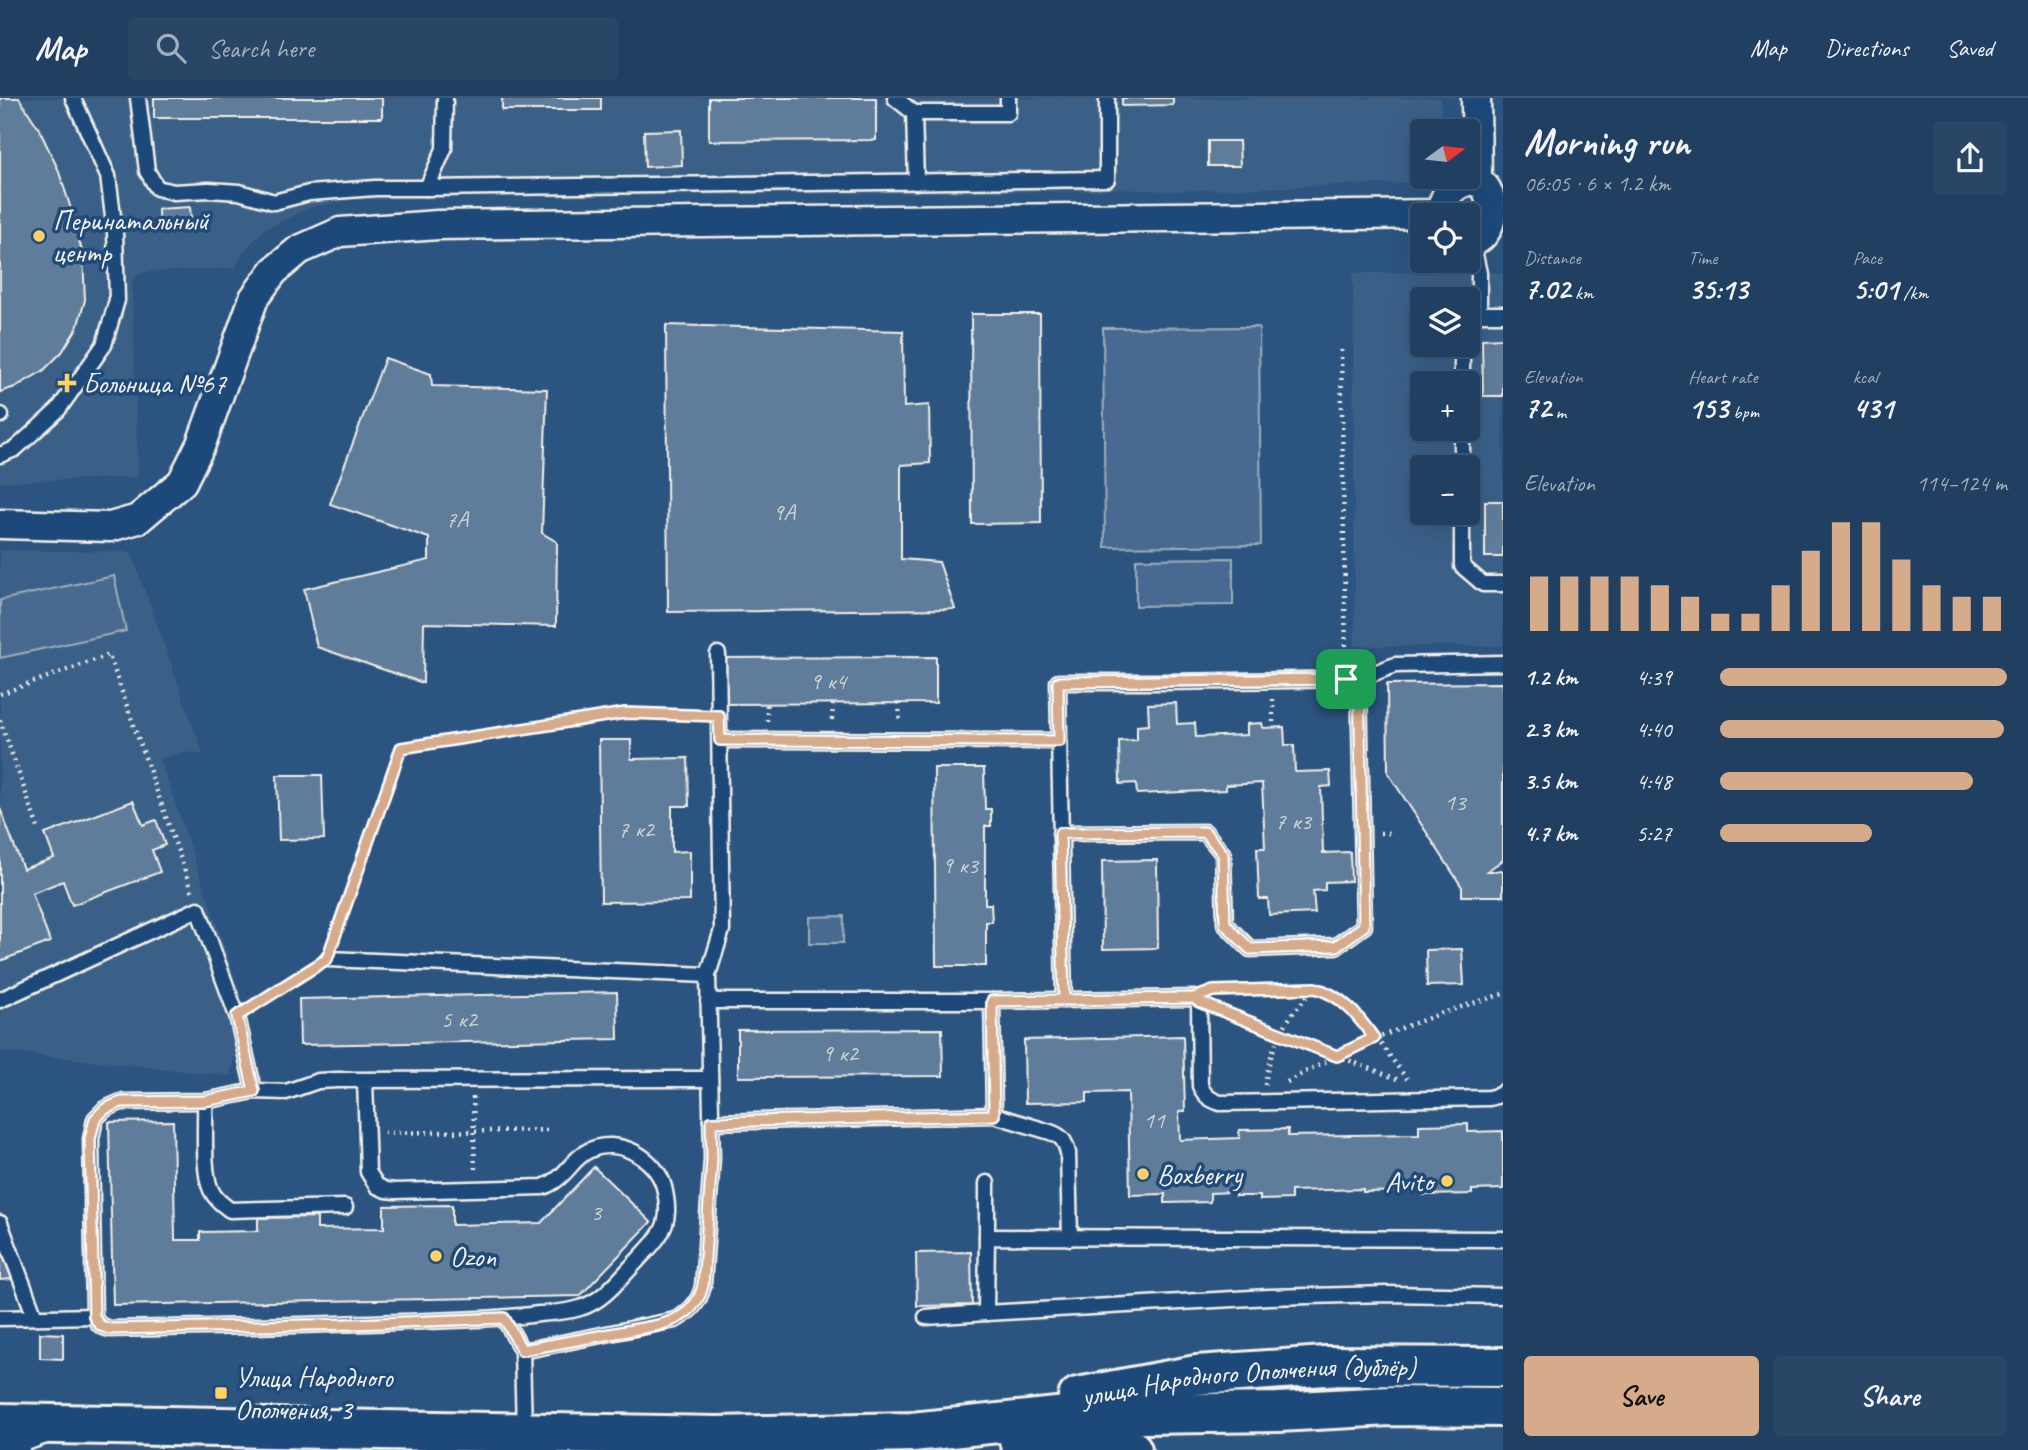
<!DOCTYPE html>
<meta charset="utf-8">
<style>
:root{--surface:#213f61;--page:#294667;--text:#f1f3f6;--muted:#a2afbd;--line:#3e5876;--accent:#d6ab8b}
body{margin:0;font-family:Caveat,sans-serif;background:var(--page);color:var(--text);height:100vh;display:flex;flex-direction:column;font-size:26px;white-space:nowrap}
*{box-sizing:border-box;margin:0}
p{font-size:23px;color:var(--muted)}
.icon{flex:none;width:38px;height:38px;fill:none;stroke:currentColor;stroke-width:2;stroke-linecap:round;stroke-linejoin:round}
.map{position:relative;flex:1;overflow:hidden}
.panel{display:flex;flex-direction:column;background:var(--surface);width:525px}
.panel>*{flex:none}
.needle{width:46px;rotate:75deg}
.buttons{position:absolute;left:1410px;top:21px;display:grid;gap:14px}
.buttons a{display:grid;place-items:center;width:70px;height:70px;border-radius:7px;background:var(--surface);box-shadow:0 7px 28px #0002,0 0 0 2px var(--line);font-size:35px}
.pin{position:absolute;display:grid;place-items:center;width:60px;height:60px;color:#fff;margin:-30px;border-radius:14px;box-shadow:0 4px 10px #0006}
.round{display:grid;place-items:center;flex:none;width:74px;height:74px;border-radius:7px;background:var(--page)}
.summary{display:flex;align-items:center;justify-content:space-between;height:119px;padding:0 21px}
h1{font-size:38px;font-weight:700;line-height:52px}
.stats{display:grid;grid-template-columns:repeat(3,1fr);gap:10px;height:119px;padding:7px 21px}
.stats div{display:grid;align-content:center}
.stats b{font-size:30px;font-weight:700}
.stats small{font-size:19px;font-weight:400}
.stats p{font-size:19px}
.chart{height:196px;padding:14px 21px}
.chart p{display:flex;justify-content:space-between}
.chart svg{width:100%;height:126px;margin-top:7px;stroke:var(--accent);stroke-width:6}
.button{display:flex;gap:14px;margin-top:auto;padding:14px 21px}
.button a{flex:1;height:80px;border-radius:7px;background:var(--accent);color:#111;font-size:28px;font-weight:700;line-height:80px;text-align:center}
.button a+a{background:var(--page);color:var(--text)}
ul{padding:0 21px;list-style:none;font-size:23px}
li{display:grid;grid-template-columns:112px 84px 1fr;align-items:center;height:52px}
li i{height:18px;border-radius:9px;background:var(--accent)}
header{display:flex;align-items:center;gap:42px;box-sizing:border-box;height:98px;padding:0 35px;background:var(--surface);border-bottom:2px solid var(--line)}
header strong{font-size:33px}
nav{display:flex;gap:38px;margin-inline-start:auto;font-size:24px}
.search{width:490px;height:63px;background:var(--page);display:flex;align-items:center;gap:18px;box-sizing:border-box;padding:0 24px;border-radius:7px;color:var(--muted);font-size:26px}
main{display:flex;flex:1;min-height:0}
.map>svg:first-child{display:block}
</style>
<header>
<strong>Map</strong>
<div class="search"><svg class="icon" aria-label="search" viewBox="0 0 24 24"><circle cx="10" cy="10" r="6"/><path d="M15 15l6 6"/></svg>Search here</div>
<nav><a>Map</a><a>Directions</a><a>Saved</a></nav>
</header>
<main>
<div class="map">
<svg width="1503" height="1352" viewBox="0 0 1503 1352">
<rect width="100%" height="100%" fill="#2c5481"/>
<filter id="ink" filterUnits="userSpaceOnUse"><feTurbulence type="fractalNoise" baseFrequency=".0143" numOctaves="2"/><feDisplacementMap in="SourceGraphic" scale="14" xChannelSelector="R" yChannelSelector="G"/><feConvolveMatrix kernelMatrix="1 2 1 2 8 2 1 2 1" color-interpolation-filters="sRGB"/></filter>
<g filter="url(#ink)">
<!-- built -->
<g fill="#3b6088" fill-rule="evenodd">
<path d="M0 0H1441L1440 33H1423L1424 79 1419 82 1406 85 1171 93 1113 91 1087 93 535 99 487 97 457 100 352 102 311 109 263 132 243 155 235 170 145 174 133 180 132 190 138 379 0 384Z"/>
<path d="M1353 175H1503V548H1355ZM1423 201H1468V247H1423ZM1423 285H1468V331H1423ZM1423 369H1468V415H1423Z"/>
<path d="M0 452 131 454 203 656 183 654 160 661 235 879 216 886 237 949 230 978 0 953Z"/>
</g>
<!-- green -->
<g fill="#496b90" stroke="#9eaebc" stroke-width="2">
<path d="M1259 229 1261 447 1105 449 1103 230Z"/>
<path d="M1233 460V507L1136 508V461Z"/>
<path d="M114 478 126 533 0 560V502Z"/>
<path d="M844 818 843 845H809V819Z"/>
</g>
<!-- building -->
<g fill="#5e7b9a" stroke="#f4f1e8" stroke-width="2">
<path d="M0 0H19L39 31 58 71 73 117 83 158 85 202 77 230 62 254 43 273 15 289 0 294Z"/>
<rect x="154" y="0" width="228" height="20"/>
<rect x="502" y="0" width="99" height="12"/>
<path d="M709 0H876V42L709 43Z"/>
<path d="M1122 0H1173V7L1122 8Z"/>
<path d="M681 32 682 67 645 69 644 33Z"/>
<path d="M1208 43H1239L1240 68H1208Z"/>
<path d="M190 109 192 132 159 134 158 111Z"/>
<path d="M971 216H1040L1041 425 972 426Z"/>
<path d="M666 227 903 233 904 309 929 307 930 365 901 367V461L939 464 955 511 668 514Z"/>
<path d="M1503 240V298H1483L1482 241Z"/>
<path d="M385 260 431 276 432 288 547 291 542 435 557 444 556 528 424 525 423 585 317 549 304 491 429 462V440L330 406Z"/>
<rect x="1485" y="403" width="18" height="56"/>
<path d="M936 559V605L721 606 720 560Z"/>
<path d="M1503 585V762L1487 773H1503V798H1462V789L1388 675 1387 586Z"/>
<path d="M1176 605 1177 626 1195 625 1196 639 1247 637V626L1262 625 1263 630 1284 629 1285 647H1294L1295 674 1330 673 1331 688 1321 689 1323 755 1350 754 1351 783 1325 784V792L1313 793 1315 815 1269 817 1268 801H1259L1257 750H1265L1262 685 1226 687V692L1137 696 1136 685 1120 686 1119 643 1137 642V628L1149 627 1148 606Z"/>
<path d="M599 642H631V661L688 660 689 708H672V754L690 753V803L601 804Z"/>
<path d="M934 670H984L985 711H991V728H985V806H991L992 824H986V868H936Z"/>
<path d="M277 677H322L324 741 279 742Z"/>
<path d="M133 703 143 727 156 722 165 747 152 752 160 774 72 807 63 783 32 795 50 844 0 863V710L23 771 54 760 45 736Z"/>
<path d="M1157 762 1158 850 1103 851 1102 763Z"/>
<path d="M1462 851 1464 887 1427 888 1426 852Z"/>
<path d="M617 894 618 941 300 947 299 901Z"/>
<path d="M942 931 943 978 738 979V932Z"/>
<path d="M1183 938 1185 1013 1179 1014 1180 1042 1240 1040 1239 1032 1288 1031V1038L1419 1036V1027L1468 1026V1034L1503 1033V1091L1472 1092V1096L1423 1097 1422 1093 1363 1094V1091L1291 1093V1101L1260 1102V1098H1235V1094L1210 1095V1104L1165 1105V1096L1130 1097 1128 994 1087 995V1004L1025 1005 1024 942Z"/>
<path d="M173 1023 175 1142H200V1134L258 1133V1120L317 1119V1131L384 1130V1108L452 1107V1127L541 1125 594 1069 651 1124 580 1198 113 1207 109 1024Z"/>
<path d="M0 1151 12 1181 0 1182Z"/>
<path d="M971 1154 972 1207 917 1208 916 1155Z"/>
<path d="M40 1235 63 1236V1261L40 1260Z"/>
</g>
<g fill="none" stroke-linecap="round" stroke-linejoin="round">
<!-- service casing -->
<g stroke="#f4f1e8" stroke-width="19">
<g id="service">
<path d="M138 0 147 73 157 90 174 94 209 92 239 94 274 104 309 95 375 90H427L444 51 445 0"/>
<path d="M895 0 914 15 916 84"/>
<path d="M914 15H1008V0"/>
<path d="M427 90 1107 81V0"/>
<path d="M1472 143 1479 175V216"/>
<path d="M1468 226 1479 216H1503"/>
<path d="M1462 247V285"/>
<path d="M0 317H1"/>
<path d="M1462 331V369"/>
<path d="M0 357 15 351 58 312 104 247 117 202 115 134 108 78 73 0"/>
<path d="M1462 415V468L1483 486H1503"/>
<path d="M720 642 1059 643"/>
<path d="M1060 735 1205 734 1223 756 1225 826 1250 851 1336 848 1364 828 1359 581"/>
<path d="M328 861 708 877 722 832 718 556"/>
<path d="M0 902 198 811 237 918 254 993"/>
<path d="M1064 902 1058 584H1164L1359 581 1395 567 1503 565"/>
<path d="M708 903H992L1194 900 1199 904 1200 988C1205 998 1209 1001 1220 1005L1489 1000 1500 997 1503 994"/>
<path d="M992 903 994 1017"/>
<path d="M365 982 368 1074 377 1088 386 1092 395 1093 543 1089C566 1081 571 1061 588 1053 617 1038 656 1059 664 1089 668 1106 670 1124 658 1139 652 1148 644 1155 637 1163 620 1180 604 1203 580 1210 567 1214 552 1215 539 1216 502 1221 465 1222 428 1223 322 1227 216 1229 110 1231 101 1229 97 1226 94 1218L91 1041 95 1021 105 1011 121 1004 205 1003 254 993 286 994 318 983 338 982 676 981H710"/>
<path d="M205 1003C206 1025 202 1073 211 1092 215 1101 222 1106 230 1112L345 1109"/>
<path d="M711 1024 994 1017 1050 1034C1062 1038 1065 1043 1068 1055L1070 1140"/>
<path d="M0 1125 35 1219"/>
<path d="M987 1139V1085"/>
<path d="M1503 1141 987 1139 986 1215 1269 1199 1388 1196 1503 1198"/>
<path d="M926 1219 986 1215"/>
<path d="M0 1220 94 1218"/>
<path d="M504 1220 522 1253 524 1333"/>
<path d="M522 1253 675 1222C690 1214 699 1205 703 1188L712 1061 708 877"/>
</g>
</g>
<!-- minor casing -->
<g stroke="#f4f1e8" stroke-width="33">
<g id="minor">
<path d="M1476 0 1477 84"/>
<path d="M1442 117C1442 105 1445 96 1455 89 1498 59 1503 145 1468 143"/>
<path d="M0 426 110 429 138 421 182 384 201 346 254 200 274 173 299 152 340 134 438 127 1442 116"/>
</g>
</g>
<!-- tertiary casing -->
<g stroke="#f4f1e8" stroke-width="40">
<path id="tertiary" d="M0 1352C15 1336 31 1331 51 1326"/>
</g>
<!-- secondary casing -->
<g stroke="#f4f1e8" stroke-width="44">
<g id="secondary">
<path id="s1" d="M1078 1299 1197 1277 1325 1268 1503 1269"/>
<path d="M0 1325 717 1338 912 1334 1076 1317 1278 1314 1390 1308 1503 1309"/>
<path d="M1019 1342 1099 1347 1132 1352"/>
</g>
</g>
<!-- path -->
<g stroke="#f4f1e8" stroke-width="4.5" stroke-dasharray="2 5" stroke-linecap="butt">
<path d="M1341 252 1346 563"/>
<path d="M0 596 109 557 192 793"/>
<path d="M1273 601V630"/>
<path d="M899 605 900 625"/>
<path d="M0 622 38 730"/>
<path d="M832 622 833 606"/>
<path d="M767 623V606"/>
<path d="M1380 735H1394"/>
<path d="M334 842 401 650 625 615 701 617"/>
<path d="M1214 893 1315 890C1353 899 1384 952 1407 981"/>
<path d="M252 908 313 870"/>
<path d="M1219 912 1397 981"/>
<path d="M1287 984C1356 945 1428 918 1503 896"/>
<path d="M1265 987C1270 947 1287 918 1314 891"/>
<path d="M473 999 475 1074"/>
<path d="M384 1035 548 1032"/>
</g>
<!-- service -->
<use href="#service" stroke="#1f4a7a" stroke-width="14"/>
<!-- minor -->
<use href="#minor" stroke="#1f4a7a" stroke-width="28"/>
<!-- tertiary -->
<use href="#tertiary" stroke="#1f4a7a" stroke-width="35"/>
<!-- secondary -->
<use href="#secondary" stroke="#1f4a7a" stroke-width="38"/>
</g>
</g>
<g fill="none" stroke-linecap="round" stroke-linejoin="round" filter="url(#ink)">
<!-- route casing -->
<g stroke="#fff" stroke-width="14">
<path id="route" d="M1346 581 1058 584 1059 643 720 642 719 618 625 615 401 650 327 861 237 918 254 993 205 1003 121 1004 105 1011 95 1021 90 1041 94 1218C97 1226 101 1229 110 1231L354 1226 504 1220 522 1252 659 1227C681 1221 697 1211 703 1188L712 1062 711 1024 994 1017 992 903 1190 900H1194L1213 893 1315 890C1342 897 1358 918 1374 940L1337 958 1199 904 1194 900 1064 902 1060 735 1205 734 1223 756 1225 826 1250 851 1336 848 1364 828 1359 581H1346"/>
</g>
<!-- route -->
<use href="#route" stroke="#d6ab8b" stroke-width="9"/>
</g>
<!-- markers -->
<g fill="#ffd166" stroke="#1f4a7a" stroke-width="2.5">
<circle cx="39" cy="138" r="7"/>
<path d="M63.5 274.5h7v7h7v7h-7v7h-7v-7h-7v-7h7z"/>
<circle cx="1143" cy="1076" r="7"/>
<circle cx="1447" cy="1083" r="7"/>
<circle cx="436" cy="1158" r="7"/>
<rect x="214" y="1288" width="14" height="14" rx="3.5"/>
</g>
<g text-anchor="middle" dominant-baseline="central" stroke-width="7" stroke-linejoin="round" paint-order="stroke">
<!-- number labels -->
<g font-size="24" fill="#ced4d4">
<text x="784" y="414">9А</text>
<text x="457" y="421">7А</text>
<text x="828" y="583">9 к4</text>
<text x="1455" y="704">13</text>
<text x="1293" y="723">7 к3</text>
<text x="636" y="731">7 к2</text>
<text x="960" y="767">9 к3</text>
<text x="459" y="921">5 к2</text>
<text x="840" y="955">9 к2</text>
<text x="1154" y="1022">11</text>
<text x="596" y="1114">3</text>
</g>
<!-- poi labels -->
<g font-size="28" fill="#f4f1e8" stroke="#1f4a7a" text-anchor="start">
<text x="53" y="122">Перинатальный<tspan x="53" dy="32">центр</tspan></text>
<text x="83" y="285">Больница №67</text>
<text x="1157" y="1076">Boxberry</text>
<text x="1433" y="1083" text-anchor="end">Avito</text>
<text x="450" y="1158">Ozon</text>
<text x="235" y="1279">Улица Народного<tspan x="235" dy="32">Ополчения, 3</tspan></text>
</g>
<!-- street labels -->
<g font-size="28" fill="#f4f1e8" stroke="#1f4a7a">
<text stroke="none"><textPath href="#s1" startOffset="172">улица Народного Ополчения (дублёр)</textPath></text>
</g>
</g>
</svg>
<div class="buttons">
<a><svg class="needle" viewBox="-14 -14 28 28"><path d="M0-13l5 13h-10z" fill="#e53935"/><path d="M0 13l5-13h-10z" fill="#a2afbd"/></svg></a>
<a><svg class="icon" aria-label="locate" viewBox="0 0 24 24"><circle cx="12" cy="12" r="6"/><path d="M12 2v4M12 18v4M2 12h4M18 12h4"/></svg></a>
<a><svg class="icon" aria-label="layers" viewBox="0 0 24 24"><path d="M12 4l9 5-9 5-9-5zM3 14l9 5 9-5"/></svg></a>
<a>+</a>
<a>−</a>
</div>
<div class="pin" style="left:1346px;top:581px;background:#1e9e55"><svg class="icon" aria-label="arrive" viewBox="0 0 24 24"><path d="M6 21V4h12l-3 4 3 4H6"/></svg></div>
</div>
<section class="panel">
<div class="summary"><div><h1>Morning run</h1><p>06:05 · 6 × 1.2 km</p></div><a class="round"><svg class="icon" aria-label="share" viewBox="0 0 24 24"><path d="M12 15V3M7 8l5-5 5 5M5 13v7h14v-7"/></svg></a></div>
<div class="stats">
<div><p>Distance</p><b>7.02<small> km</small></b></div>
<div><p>Time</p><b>35:13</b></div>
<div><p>Pace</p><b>5:01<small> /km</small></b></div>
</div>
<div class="stats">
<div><p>Elevation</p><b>72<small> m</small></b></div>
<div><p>Heart rate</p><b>153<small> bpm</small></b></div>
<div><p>kcal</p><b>431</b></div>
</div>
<div class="chart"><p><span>Elevation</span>114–124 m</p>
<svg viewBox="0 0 160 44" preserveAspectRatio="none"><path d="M5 44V25M15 44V25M25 44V25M35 44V25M45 44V28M55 44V32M65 44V38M75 44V38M85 44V28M95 44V16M105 44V6M115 44V6M125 44V19M135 44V28M145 44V32M155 44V32"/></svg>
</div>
<ul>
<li><b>1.2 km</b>4:39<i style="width:100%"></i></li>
<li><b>2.3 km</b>4:40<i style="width:99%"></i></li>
<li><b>3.5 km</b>4:48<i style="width:88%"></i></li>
<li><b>4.7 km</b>5:27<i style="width:53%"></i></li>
</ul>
<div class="button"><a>Save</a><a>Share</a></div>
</section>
</main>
